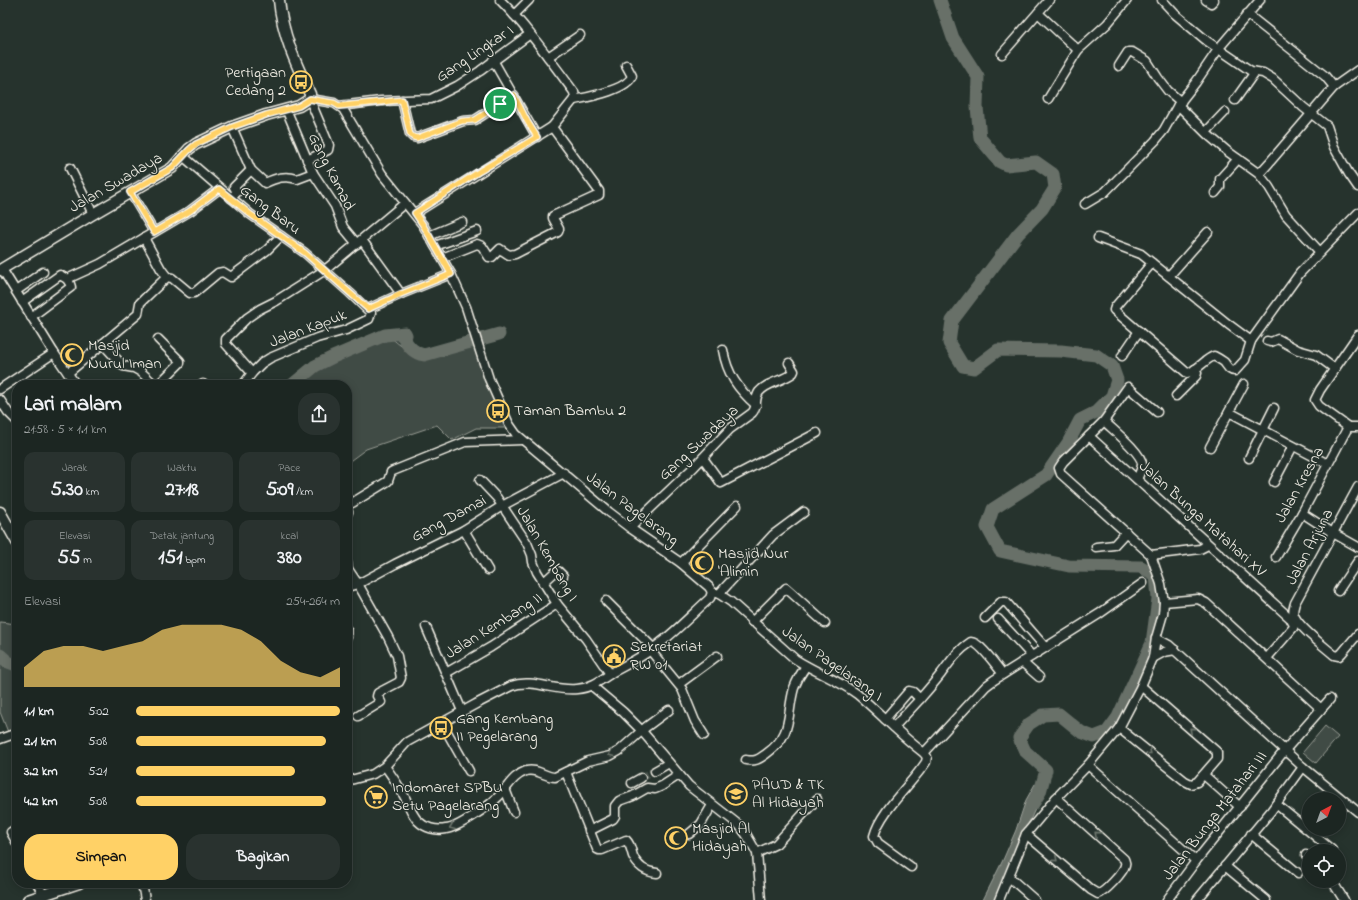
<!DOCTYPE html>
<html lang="id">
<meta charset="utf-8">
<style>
:root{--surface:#1c2622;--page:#29322f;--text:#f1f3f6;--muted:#a0a5a5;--line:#3a4340;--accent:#ffd166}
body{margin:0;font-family:"Indie Flower",sans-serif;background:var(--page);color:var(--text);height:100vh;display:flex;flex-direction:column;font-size:15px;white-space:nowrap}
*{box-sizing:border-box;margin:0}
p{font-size:13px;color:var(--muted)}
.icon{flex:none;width:22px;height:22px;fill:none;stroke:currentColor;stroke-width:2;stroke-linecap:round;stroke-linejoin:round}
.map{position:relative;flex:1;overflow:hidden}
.side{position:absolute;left:12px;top:380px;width:340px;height:508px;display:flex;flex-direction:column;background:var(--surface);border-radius:16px;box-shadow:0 2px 10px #0003,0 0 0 1px var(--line)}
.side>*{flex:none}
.needle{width:26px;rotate:41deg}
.controls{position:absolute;left:1302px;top:792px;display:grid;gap:8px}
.controls a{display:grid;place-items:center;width:44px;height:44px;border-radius:50%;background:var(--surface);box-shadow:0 2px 10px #0003,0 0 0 1px var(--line);font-size:20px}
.pin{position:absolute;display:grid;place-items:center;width:34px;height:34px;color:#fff;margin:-17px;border:2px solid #fff;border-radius:50%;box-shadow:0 1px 4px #0007}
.round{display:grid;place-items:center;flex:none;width:42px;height:42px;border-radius:16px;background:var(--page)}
.head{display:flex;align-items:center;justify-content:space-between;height:68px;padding:0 12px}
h1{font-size:22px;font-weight:800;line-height:30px}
.metrics{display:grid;grid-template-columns:repeat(3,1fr);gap:6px;height:68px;padding:4px 12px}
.metrics div{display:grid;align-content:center;border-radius:10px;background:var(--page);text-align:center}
.metrics b{font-size:20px;font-weight:800}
.metrics small{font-size:11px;font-weight:400}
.metrics p{font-size:11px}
.chart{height:112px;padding:8px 12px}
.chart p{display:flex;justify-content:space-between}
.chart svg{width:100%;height:72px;margin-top:4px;fill:var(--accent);opacity:.7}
.action{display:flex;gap:8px;margin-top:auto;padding:8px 12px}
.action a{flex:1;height:46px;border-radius:16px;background:var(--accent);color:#111;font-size:16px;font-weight:800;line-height:46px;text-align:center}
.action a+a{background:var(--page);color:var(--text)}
ul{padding:0 12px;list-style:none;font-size:13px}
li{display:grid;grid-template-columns:64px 48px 1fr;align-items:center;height:30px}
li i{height:10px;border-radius:5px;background:var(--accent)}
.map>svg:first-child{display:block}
</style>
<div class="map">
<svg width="1358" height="900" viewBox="0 0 1358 900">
<rect width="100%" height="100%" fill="#26332d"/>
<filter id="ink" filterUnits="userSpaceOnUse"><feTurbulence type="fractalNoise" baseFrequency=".025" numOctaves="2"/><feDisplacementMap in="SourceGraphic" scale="8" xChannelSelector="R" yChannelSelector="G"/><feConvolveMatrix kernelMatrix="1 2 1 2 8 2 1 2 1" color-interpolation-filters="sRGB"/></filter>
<g filter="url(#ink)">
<!-- green -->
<g fill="#414b45" stroke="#9a9e96">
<path d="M390 337 416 358 475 339 510 428H476L452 440 437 425 366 449 347 463V385H298L323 361Z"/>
<path d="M0 622 17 624V728L8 732 0 712Z"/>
<path d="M1325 726 1338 737 1316 763 1303 752Z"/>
</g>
<!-- water -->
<path fill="#676f68" stroke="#9fa39b" d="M1035 784 1044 790 1012 859 996 900H983L1003 860 1016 830 1026 800Z"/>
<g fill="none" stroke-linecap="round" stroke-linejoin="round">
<!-- river -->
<g stroke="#676f68" stroke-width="13">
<path d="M940 0 953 38 978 77 977 107 980 138 1000 162 1006 165 1036 162 1053 174 1055 188 1042 209 1018 234 952 321 949 343 963 366 974 368 998 350 1061 351 1096 355 1112 366 1117 380 1112 396 1096 412 1080 420 1068 443 1046 475 993 509 987 527 1000 551 1069 566 1141 567 1156 575 1158 599 1152 643 1118 717 1107 732 1094 737 1081 732 1059 714 1043 715 1029 724 1019 738 1025 751 1046 770 1040 792 1033 804"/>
<path d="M292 385 315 366 333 357 385 335 405 333 406 335 404 338C408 347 414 353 424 355L499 334"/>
<path d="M0 655 8 662 16 665 17 663"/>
</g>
<!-- minor-tunnel -->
<path stroke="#455049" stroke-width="8" stroke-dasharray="8 4" stroke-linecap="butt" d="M641 778 655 771"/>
<!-- minor casing -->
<g stroke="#f4f1e8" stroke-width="11">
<g id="minor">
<path d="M1162 0 1175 14 1207 41 1251 71 1263 73 1273 79 1303 107 1327 126 1334 147 1349 174 1358 187"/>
<path d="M1206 0 1211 3 1214 0"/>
<path d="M1038 13 1078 50"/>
<path d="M1247 14 1325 76 1334 87"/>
<path d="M514 15 529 0"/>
<path d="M1002 54 1049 0"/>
<path d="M548 57 580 35"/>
<path d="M493 60 537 137"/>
<path d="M1119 66 1128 52H1132L1147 61 1158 78 1168 91 1181 102"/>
<path d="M310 99 334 103 343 109 382 174 423 225 451 274 466 307 489 379 509 424 516 434 609 512 630 528 681 563 709 587 712 592"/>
<path d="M1048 99 1078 50 1107 24 1127 0"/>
<path d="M402 100 410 134 413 137 417 138 463 121 475 120 514 95"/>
<path d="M574 100C588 97 627 90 632 76L626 65"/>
<path d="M1235 100 1255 72"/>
<path d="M1178 105 1207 134 1227 151 1259 174 1269 187 1286 215 1320 252"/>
<path d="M339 106 381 101 431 99 457 86 480 71 530 34"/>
<path d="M286 109 313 173 335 206 343 227 357 244"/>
<path d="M232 127 251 170 265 183C276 178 285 175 297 179L313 173"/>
<path d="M1206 132 1225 112"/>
<path d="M184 157 250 214 305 253 350 293 371 313 369 319 346 330 317 338 270 358 262 363 252 373 243 385"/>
<path d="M307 160 328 150 329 145 310 100"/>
<path d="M70 168 93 214"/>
<path d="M1259 174 1269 163 1334 87 1358 70"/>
<path d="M130 192 154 232"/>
<path d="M1215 193 1220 187V179L1238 159"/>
<path d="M231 198 237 192 234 187 251 170"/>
<path d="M1085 204 1105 192 1155 141 1164 130 1178 105 1196 82 1219 48 1260 0"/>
<path d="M415 213 552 127 575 98 574 92C550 60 528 28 500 0"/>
<path d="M429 236 462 222"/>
<path d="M144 238 161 269 167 277"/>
<path d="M1098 238 1141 254 1228 324 1251 341"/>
<path d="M362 240 401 294"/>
<path d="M435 246 477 231"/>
<path d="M442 258 477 244 482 246 489 257H492L500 249 509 255 515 254 558 232 559 229 553 218V216L599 195V191L552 127"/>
<path d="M1152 263 1115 307 1114 310 1187 373C1196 372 1205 359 1214 356 1218 358 1221 360 1224 362 1228 367 1229 371 1235 371L1245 360 1251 341 1300 273 1358 213"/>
<path d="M2 269 54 353 76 385"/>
<path d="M1169 276 1208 232"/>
<path d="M16 291 43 272"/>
<path d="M22 302 60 275 67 279 100 264 190 211 219 189"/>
<path d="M368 309 401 294 451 274"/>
<path d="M31 317 71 287 70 284 67 279"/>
<path d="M158 339 180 361V363L158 385"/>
<path d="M1267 341 1271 342 1278 339 1298 350 1316 355 1335 369"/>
<path d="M103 344 123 366 134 368 141 372 155 385"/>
<path d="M723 350C727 374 738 389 756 405"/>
<path d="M1122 356 1139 331"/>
<path d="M68 373 138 314 140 303 143 300 167 277 172 278 190 293H194L218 273 223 272 231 277 267 250 281 236"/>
<path d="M252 373 226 344V339L247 318 260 309 276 301 325 270 405 203"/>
<path d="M202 385 203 384"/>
<path d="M0 389 54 353"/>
<path d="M1176 396 1196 376 1197 373 1195 369"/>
<path d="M0 400 8 412 17 421"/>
<path d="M1229 412 1328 464"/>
<path d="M1104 421C1112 429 1142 453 1142 464 1142 469 1139 475 1137 479"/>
<path d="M1348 427 1319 406 1315 400 1320 390 1358 335"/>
<path d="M1348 427H1358"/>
<path d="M1089 436 1290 618 1294 625 1293 628 1267 658"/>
<path d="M1210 447 1244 384"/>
<path d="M703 458 721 483 817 433"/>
<path d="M1249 458 1274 408"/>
<path d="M480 480 497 498 527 543 532 555 533 562 537 572 557 604 586 639 610 674"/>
<path d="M1274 482 1293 446"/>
<path d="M1358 487 1295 603C1294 607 1292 611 1294 615 1298 627 1324 646 1334 655L1339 656 1342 653 1358 634"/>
<path d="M347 503H352L388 481 391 472 393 471 465 442 522 440"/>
<path d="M347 509 348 512 347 514"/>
<path d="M1302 513 1333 533 1358 547"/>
<path d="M630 528 694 467 730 429 752 413C758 407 754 399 759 392 767 382 783 381 793 373L794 371 789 363"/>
<path d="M464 530 488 570"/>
<path d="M1096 547 1114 545 1126 532"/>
<path d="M1151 555 1200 549 1208 545"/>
<path d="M1276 557 1302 513 1348 427"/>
<path d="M347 563 348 569 358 584 388 637 397 656 401 678 399 682 378 693 377 696 381 702 358 716"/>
<path d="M681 563 737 506"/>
<path d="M543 583 556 571H558L563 576"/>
<path d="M347 587 358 584 395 564 464 530 502 506 564 473"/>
<path d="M1338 591 1358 561"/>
<path d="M712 592 719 594 731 602 795 659C815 672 838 680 857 694 880 713 900 735 924 753L927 757 926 762C911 785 881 810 874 836L878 843 911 867"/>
<path d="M719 594 773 535 804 512"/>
<path d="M606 601 653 648"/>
<path d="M1164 602 1198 599 1206 603 1319 707 1320 710"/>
<path d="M985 618 1001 602H1006L1045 647"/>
<path d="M998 619 1032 656"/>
<path d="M752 622 786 588 825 623"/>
<path d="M426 627 462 711"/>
<path d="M347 630V637"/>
<path d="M1156 638 1169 645 1303 767 1358 812"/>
<path d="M650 650 682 689 695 721 704 735"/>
<path d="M1153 658 1164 652 1175 650"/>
<path d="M1022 662 1039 677"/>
<path d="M446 673 491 647 557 604"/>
<path d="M679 684 717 656"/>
<path d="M592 686 623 712 641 730 689 786 739 825 746 834 757 853 761 900"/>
<path d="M885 719 909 691 913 692 920 699C927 691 934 683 941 674 950 662 958 650 971 642 980 642 997 667 1003 674"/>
<path d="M442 723 469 771"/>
<path d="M894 727 920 699"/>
<path d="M1119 728 1185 781 1191 784 1197 782 1217 759V752L1141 686"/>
<path d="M0 739 17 733"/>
<path d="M924 753 986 686 994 680 1099 614 1143 583"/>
<path d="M746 760C755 762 759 759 766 754 794 734 786 716 794 688 797 680 801 673 806 666"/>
<path d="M1088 765 1196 861"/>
<path d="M385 766C391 775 398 784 403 794 408 802 411 814 418 821 425 828 436 831 446 829 458 828 489 806 498 797 508 788 512 776 526 771 537 768 545 777 555 777L588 761 610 756 619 751 646 727 669 710"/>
<path d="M655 771 669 763"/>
<path d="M566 772 597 849 599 850H602L626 840C631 845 631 850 633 856 637 866 646 872 657 873"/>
<path d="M1204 775 1240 807"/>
<path d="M347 781 373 774 385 766 407 742 476 704 511 686C533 678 555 692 577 689 591 688 601 680 613 672 626 665 640 658 652 649 673 635 691 615 710 598L712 592"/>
<path d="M632 783 641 778"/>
<path d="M505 789 514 812"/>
<path d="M1276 804 1332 850"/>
<path d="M17 828 11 832 17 843"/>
<path d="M589 831 613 819 615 816V806L619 801 633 796 647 788 655 789 662 786 679 775"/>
<path d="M689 834 701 824 712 805"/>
<path d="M1026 834 1091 890 1098 894C1104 893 1124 872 1125 865 1126 862 1125 862 1124 859L1056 798"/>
<path d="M1251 834 1298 873"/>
<path d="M757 853 776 844 817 799"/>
<path d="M1306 855 1309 857"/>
<path d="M1225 866 1266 900"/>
<path d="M1009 877 1035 900"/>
<path d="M1332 881 1344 900"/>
<path d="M37 883 43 894"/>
<path d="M142 883 145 900"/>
<path d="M999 900 1026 834 1056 798 1088 765 1119 728 1141 686 1153 658 1156 638 1163 614 1164 602 1161 584 1151 555 1061 474 1059 468 1063 462 1104 421 1128 387 1157 412"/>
<path d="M1167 900 1196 861 1285 750 1330 699"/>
<path d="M1197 900 1271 811 1303 767"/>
</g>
</g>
<!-- major casing -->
<g stroke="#f4f1e8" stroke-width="13">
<g id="major">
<path d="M0 270 93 214 172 168 189 149 196 144 232 127 266 115 299 106 310 99V94C296 64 282 34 279 0"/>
<path d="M0 512 17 542"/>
<path d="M28 900 79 883"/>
</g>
</g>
<!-- minor -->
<use href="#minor" stroke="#26332d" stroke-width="8"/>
<!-- major -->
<use href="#major" stroke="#26332d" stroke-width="10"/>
</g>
<!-- one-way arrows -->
<defs><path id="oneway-chevron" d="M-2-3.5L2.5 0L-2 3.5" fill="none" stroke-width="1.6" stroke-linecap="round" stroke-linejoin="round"/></defs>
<g stroke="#6e766e">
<use href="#oneway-chevron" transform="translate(1192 730) rotate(-139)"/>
<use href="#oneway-chevron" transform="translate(1149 752) rotate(39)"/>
<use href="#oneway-chevron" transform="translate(611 754) rotate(158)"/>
<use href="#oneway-chevron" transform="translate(452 827) rotate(158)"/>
<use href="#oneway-chevron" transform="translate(1097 834) rotate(-138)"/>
<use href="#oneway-chevron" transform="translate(1055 859) rotate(41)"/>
</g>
</g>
<g fill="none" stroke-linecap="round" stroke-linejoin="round" filter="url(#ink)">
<!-- route casing -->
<g stroke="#fff" stroke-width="8">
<path id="route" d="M514 95 527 121 537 137 480 171 415 213 423 225 451 274 401 294 368 309 305 253 250 214 219 189 190 211 154 232 130 192 172 168 189 150 196 144 232 127 266 115 299 106 310 99 334 103 339 106 402 100 410 134 413 137 417 138 462 121 475 120Z"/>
</g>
<!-- route -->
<use href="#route" stroke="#ffd166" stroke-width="5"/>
</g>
<!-- icons -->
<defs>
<g id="bus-ring" transform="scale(1.15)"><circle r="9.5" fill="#26332d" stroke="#ffd166" stroke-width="1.5"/><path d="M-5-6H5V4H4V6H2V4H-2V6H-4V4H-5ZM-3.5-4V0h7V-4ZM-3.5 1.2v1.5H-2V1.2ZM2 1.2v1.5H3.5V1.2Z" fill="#ffd166"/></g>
<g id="mosque-ring" transform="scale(1.15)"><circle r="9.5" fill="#26332d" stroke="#ffd166" stroke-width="1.5"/><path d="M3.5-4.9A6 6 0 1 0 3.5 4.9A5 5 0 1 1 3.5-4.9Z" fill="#ffd166"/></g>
<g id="civic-ring" transform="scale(1.15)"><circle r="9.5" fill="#26332d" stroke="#ffd166" stroke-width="1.5"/><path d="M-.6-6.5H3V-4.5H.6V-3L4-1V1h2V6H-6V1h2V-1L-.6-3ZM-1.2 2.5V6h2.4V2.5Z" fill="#ffd166"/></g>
<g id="school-ring" transform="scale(1.15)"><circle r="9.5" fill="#26332d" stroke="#ffd166" stroke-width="1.5"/><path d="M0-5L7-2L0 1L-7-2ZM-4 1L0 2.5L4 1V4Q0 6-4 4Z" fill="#ffd166"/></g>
<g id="supermarket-ring" transform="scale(1.15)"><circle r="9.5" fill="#26332d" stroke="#ffd166" stroke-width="1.5"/><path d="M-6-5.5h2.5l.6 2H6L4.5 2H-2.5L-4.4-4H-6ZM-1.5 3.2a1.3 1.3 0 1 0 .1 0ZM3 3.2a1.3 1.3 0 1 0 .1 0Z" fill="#ffd166"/></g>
</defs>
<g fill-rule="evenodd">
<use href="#bus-ring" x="301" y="82"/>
<use href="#mosque-ring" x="72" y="355"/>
<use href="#bus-ring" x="498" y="411"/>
<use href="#mosque-ring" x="702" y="563"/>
<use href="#civic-ring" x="614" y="656"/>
<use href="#bus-ring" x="441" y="728"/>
<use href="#school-ring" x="736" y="794"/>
<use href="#supermarket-ring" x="376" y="797"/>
<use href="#mosque-ring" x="676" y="838"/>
</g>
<g text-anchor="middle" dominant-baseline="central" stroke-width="3" stroke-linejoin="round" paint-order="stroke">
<!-- street labels -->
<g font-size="16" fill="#f4f1e8" stroke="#26332d">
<text transform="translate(475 54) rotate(-34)">Gang Lingkar I</text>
<text transform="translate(331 172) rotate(63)">Gang Kamad</text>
<text transform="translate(116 183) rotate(-30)">Jalan Swadaya</text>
<text transform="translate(270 210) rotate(37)">Gang Baru</text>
<text transform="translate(308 329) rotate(-21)">Jalan Kapuk</text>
<text transform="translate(699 443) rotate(-43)">Gang Swadaya</text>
<text transform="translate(1300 485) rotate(-61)">Jalan Kresna</text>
<text transform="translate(632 509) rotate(37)">Jalan Pagelarang</text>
<text transform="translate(449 519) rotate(-28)">Gang Damai</text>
<text transform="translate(1202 519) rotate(42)">Jalan Bunga Matahari XV</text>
<text transform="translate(1310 547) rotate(-62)">Jalan Arjuna</text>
<text transform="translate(547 554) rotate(60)">Jalan Kembang I</text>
<text transform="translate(494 626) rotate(-32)">Jalan Kembang II</text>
<text transform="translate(832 664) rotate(35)">Jalan Pagelarang I</text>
<text transform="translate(1215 816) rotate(-52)">Jalan Bunga Matahari III</text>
</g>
<!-- poi labels -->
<g font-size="16" fill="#f4f1e8" stroke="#26332d" text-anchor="start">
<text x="286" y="73" text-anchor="end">Pertigaan<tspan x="286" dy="18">Cedang 2</tspan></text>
<text x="88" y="346">Masjid<tspan x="88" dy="18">Nurul Iman</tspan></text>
<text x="514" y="411">Taman Bambu 2</text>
<text x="718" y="554">Masjid Nur<tspan x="718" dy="18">'Alimin</tspan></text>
<text x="630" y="647">Sekretariat<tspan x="630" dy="18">RW 01</tspan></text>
<text x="456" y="719">Gang Kembang<tspan x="456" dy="18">II Pegelarang</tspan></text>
<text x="752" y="785">PAUD &amp; TK<tspan x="752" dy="18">Al Hidayah</tspan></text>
<text x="392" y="788">Indomaret SPBU<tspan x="392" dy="18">Setu Pagelarang</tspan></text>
<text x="692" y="829">Masjid Al<tspan x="692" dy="18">Hidayah</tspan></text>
</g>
</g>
</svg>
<div class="controls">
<a><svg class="needle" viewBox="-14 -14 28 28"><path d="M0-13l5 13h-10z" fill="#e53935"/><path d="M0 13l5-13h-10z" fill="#a0a5a5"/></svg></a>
<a><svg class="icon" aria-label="locate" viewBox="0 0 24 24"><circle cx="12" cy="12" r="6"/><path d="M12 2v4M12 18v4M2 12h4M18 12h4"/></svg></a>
</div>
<div class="pin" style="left:500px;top:104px;background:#1e9e55"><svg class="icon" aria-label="arrive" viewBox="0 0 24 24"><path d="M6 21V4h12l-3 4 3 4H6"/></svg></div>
<section class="side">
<div class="head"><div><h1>Lari malam</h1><p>21:58 · 5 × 1.1 km</p></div><a class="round"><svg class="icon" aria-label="share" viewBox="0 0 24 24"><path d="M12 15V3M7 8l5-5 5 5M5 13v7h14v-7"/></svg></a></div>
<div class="metrics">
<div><p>Jarak</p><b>5.30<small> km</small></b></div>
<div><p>Waktu</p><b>27:18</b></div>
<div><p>Pace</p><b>5:09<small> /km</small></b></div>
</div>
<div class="metrics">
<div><p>Elevasi</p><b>55<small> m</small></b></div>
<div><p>Detak jantung</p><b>151<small> bpm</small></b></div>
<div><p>kcal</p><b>380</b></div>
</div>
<div class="chart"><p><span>Elevasi</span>254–264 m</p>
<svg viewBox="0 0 160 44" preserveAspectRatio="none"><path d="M0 44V32L10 22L20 19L30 19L40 22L50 19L60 16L70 9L80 6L90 6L100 6L110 9L120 16L130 28L140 35L150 38L160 32V44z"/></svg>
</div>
<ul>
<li><b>1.1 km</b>5:02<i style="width:100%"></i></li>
<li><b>2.1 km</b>5:08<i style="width:93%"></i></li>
<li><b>3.2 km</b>5:21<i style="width:78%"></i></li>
<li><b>4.2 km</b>5:08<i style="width:93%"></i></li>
</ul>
<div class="action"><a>Simpan</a><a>Bagikan</a></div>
</section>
</div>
